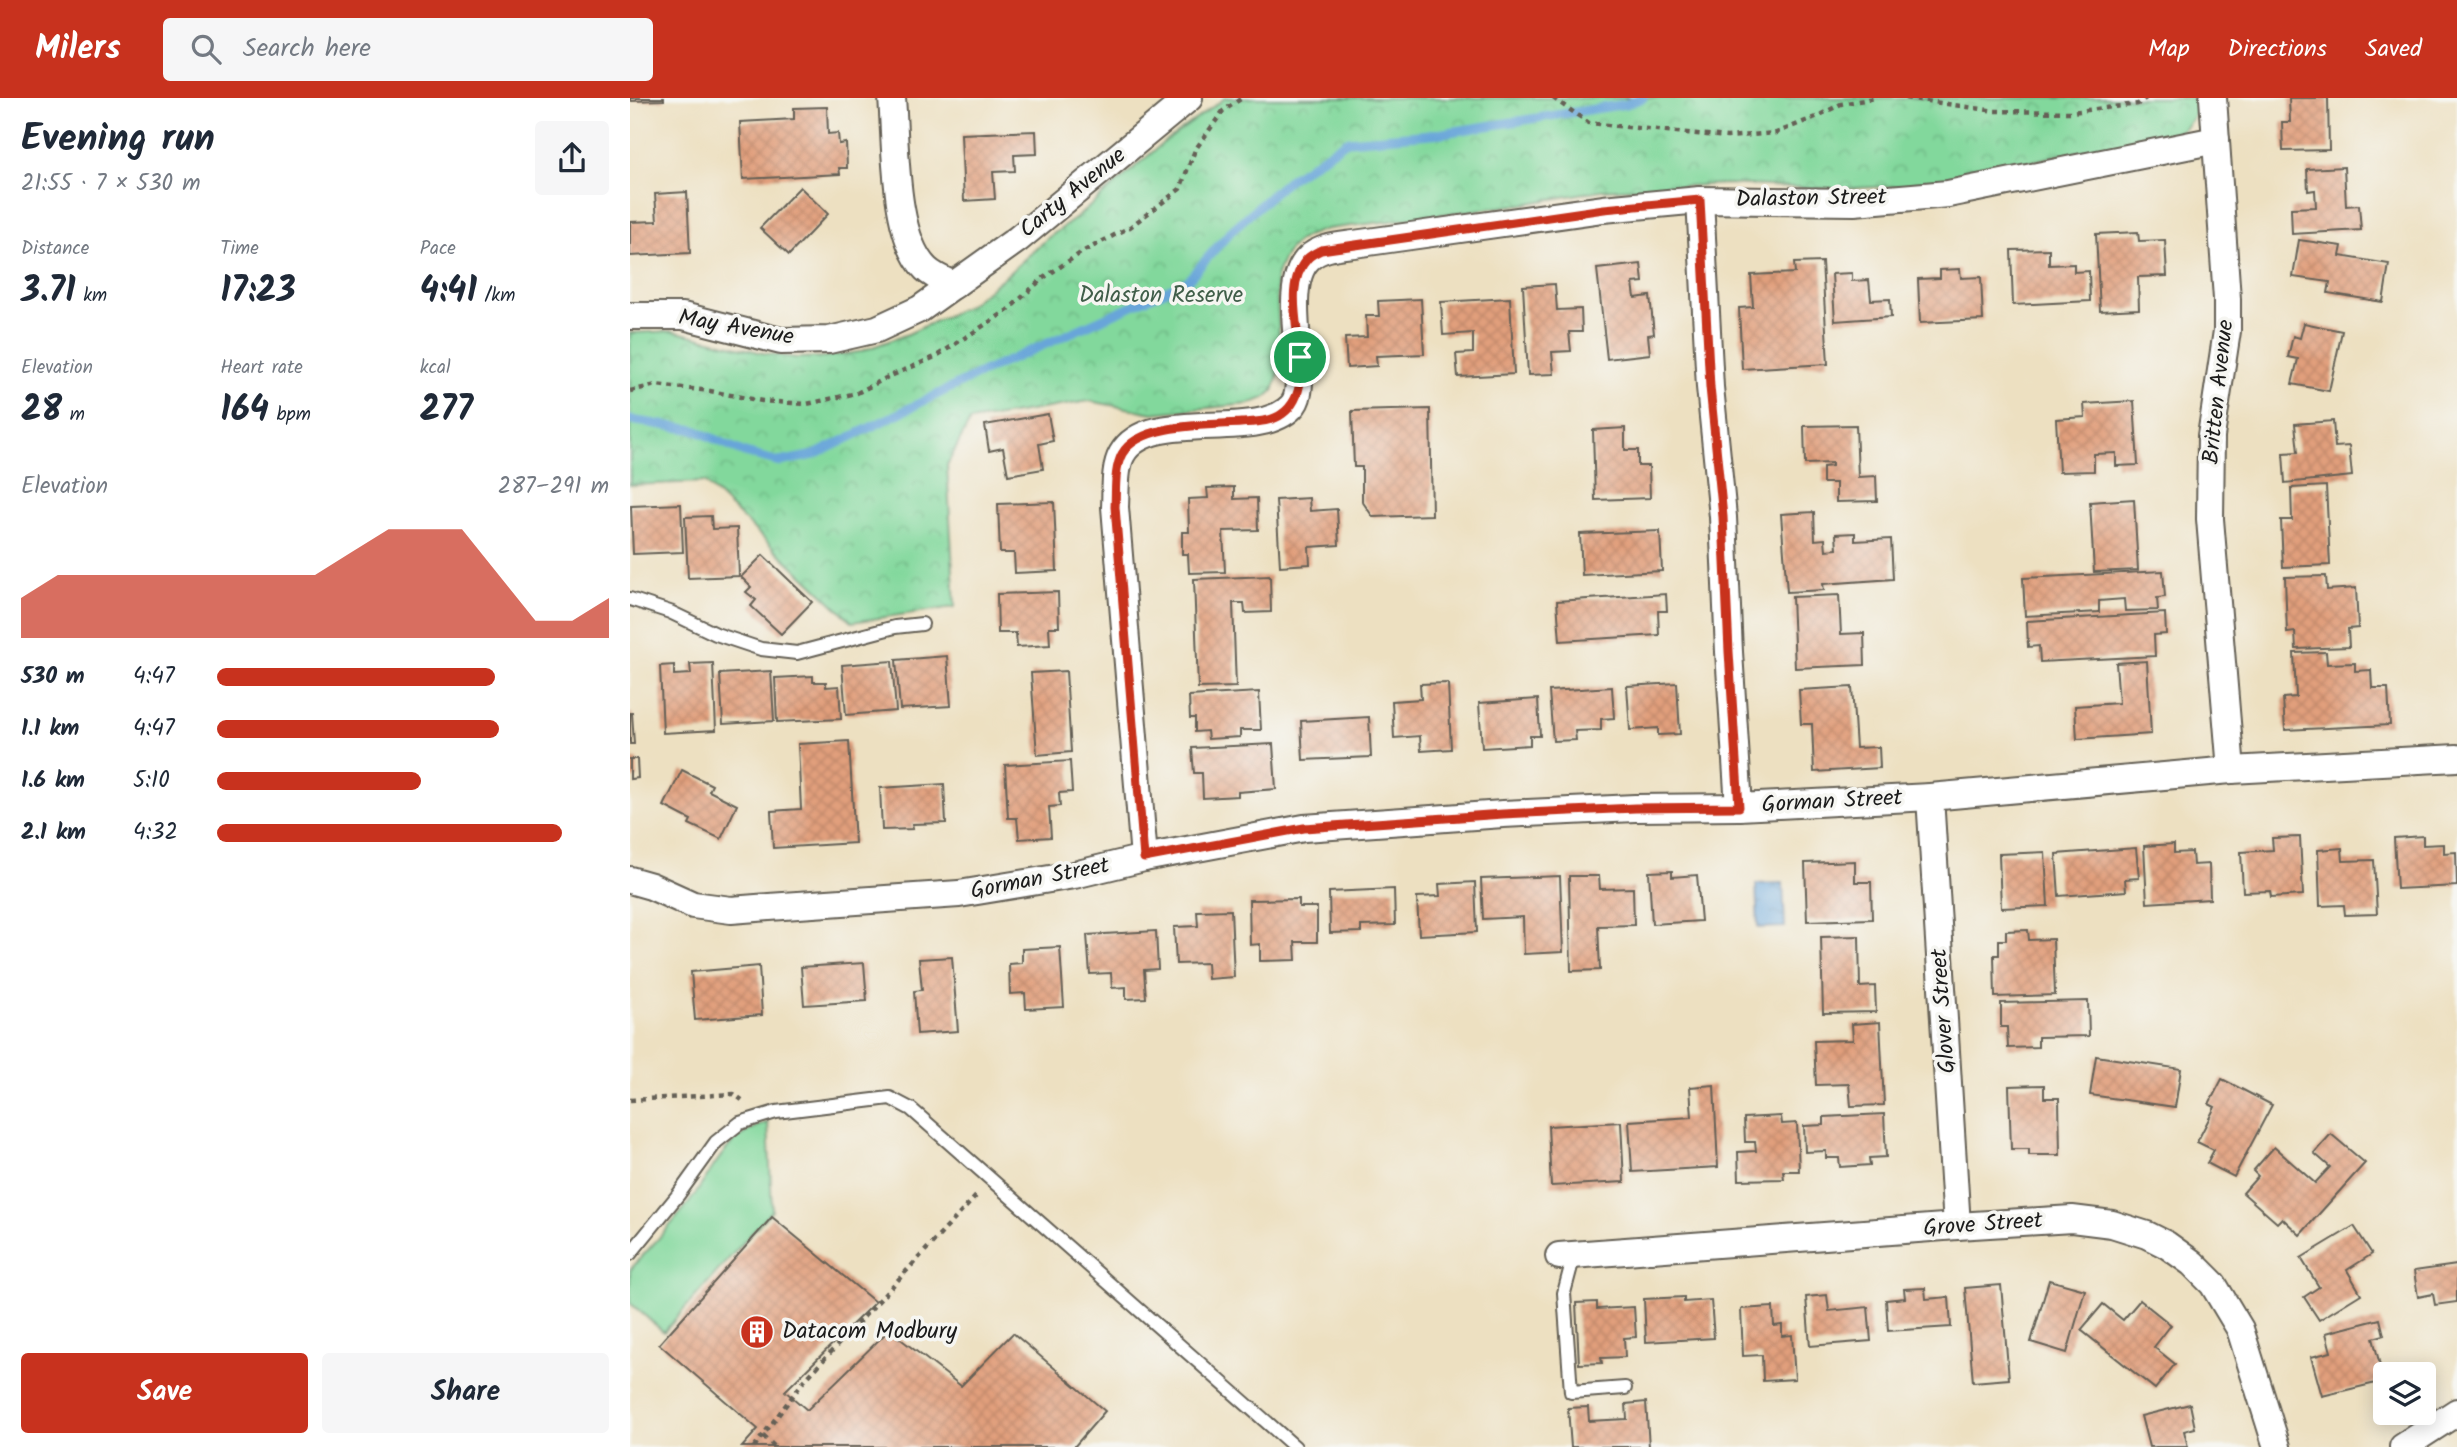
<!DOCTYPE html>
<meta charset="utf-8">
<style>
:root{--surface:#fff;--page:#f6f6f7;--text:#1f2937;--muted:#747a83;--accent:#c8321e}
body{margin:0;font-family:Kalam,sans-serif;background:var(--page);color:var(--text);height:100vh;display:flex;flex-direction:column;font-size:26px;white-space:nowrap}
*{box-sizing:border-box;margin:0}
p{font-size:23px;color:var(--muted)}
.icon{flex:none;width:38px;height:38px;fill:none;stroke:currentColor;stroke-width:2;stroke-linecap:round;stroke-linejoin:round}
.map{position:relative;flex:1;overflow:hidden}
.details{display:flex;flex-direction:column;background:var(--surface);width:630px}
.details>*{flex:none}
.tools{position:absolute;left:1743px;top:1264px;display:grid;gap:14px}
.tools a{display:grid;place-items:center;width:63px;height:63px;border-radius:7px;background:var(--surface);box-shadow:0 4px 18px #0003;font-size:35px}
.pin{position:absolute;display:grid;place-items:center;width:60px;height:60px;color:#fff;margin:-30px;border:4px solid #fff;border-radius:50%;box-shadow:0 2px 7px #0007}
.round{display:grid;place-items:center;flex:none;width:74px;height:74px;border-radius:7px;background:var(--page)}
.head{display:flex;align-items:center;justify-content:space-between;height:119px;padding:0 21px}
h1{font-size:38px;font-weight:600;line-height:52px}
.metrics{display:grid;grid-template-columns:repeat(3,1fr);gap:10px;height:119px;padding:7px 21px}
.metrics div{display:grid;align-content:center}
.metrics b{font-size:35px;font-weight:600}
.metrics small{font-size:19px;font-weight:400}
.metrics p{font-size:19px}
.chart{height:196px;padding:14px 21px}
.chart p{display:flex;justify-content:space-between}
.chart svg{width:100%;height:126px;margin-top:7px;fill:var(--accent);opacity:.7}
.button{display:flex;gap:14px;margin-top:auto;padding:14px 21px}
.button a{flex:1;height:80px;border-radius:7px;background:var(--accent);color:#fff;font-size:28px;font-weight:600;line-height:80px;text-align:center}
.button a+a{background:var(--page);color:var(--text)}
ul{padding:0 21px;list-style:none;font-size:23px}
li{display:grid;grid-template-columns:112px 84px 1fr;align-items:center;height:52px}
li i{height:18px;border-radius:9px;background:var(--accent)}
header{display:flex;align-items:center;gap:42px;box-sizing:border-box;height:98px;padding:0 35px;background:var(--accent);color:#fff}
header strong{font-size:33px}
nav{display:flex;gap:38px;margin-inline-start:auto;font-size:24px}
.search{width:490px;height:63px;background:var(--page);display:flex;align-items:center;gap:18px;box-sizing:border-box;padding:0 24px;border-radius:7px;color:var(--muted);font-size:26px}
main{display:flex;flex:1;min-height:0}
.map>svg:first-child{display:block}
</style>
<header>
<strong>Milers</strong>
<div class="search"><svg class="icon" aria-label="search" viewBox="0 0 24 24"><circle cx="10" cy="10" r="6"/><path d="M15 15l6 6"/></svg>Search here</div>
<nav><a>Map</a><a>Directions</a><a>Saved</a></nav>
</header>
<main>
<section class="details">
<div class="head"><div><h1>Evening run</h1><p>21:55 · 7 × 530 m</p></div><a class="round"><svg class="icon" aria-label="share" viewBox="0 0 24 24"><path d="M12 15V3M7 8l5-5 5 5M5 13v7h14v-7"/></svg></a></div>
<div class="metrics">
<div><p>Distance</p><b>3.71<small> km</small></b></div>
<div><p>Time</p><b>17:23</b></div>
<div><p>Pace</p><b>4:41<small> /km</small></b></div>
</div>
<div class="metrics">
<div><p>Elevation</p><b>28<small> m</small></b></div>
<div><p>Heart rate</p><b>164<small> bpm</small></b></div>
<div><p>kcal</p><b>277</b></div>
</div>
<div class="chart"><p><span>Elevation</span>287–291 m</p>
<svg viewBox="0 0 160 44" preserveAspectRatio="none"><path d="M0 44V30L10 22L20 22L30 22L40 22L50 22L60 22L70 22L80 22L90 14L100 6L110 6L120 6L130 22L140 38L150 38L160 30V44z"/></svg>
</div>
<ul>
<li><b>530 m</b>4:47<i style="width:71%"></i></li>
<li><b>1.1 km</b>4:47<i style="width:72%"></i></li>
<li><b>1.6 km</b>5:10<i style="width:52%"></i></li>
<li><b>2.1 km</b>4:32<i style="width:88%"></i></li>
</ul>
<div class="button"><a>Save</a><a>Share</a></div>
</section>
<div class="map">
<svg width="1827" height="1349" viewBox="0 0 1827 1349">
<defs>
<pattern id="park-crowns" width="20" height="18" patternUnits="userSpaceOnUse" patternTransform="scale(1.75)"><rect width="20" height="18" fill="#82d89c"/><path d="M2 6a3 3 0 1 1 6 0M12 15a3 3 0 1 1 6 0" fill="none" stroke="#70b986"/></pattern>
<pattern id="water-ripples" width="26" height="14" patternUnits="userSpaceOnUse" patternTransform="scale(1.75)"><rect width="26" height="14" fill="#68a5d9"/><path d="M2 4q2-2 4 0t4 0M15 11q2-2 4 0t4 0" fill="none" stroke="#5586af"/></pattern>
<pattern id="building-cross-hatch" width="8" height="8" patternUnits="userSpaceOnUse" patternTransform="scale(1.75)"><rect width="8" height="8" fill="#e19f7b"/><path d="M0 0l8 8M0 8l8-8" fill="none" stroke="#c0886a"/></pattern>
</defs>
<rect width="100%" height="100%" fill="#f6f6f2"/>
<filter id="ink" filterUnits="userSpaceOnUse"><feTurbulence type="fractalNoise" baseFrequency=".0143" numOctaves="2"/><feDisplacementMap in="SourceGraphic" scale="14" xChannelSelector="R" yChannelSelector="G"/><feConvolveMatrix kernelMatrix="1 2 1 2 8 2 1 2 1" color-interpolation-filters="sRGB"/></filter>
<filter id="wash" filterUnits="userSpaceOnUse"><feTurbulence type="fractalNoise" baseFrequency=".00686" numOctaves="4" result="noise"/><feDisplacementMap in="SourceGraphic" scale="28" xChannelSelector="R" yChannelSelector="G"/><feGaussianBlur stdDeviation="1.57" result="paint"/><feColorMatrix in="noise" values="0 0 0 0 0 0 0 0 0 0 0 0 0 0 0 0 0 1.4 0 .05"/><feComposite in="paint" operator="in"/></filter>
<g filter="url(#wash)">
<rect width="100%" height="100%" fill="#ede0c1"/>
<!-- grass -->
<path fill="#82d89c" stroke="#4f7a5c" stroke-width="2" d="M138 1024 142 1112 34 1234 0 1205V1172C20 1149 42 1127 61 1102 87 1067 93 1040 138 1024Z"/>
<!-- park -->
<path fill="url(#park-crowns)" stroke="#4f7a5c" stroke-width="2" d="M595 0H1569V3C1564 23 1555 33 1535 40L1429 57 1329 81 1273 88 1203 91 1098 86 971 92 894 106 697 131C666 139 655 150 646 180L651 269 643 293 635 300 619 306 523 315 459 303 340 323 317 367 325 509 222 524 74 384 0 387V235L43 233 133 255 167 260 194 259 229 254 278 236 338 208 379 175 419 139 445 121 533 45Z"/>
<!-- water -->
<path fill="url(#water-ripples)" stroke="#42607a" stroke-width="2" d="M1153 785 1155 829 1128 830 1126 786Z"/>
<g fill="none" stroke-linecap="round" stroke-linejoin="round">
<!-- stream -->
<path stroke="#68a5d9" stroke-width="9" d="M0 322 65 332 115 355 150 364 184 357 353 274 557 183 603 131 657 83 717 43 813 35 996 6 1013 0"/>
</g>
<g id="blocks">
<!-- building -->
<g fill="url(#building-cross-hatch)">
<path d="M0 0H34V2L0 3Z"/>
<path d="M1659 0H1698L1699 52 1653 53 1652 24H1660Z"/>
<path d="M197 9 198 36 208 35 209 46 216 45 217 70H209L210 76 113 81 110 24 164 21V10Z"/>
<path d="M406 33 407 56 384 57 385 73 363 74 365 101 334 103 331 36Z"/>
<path d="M1714 69 1716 108 1729 107 1731 132 1662 136 1661 110 1686 109 1685 92 1678 93 1677 71Z"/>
<path d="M170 89 198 116 159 157 130 130Z"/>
<path d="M57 94 60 155 0 158V124L27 123 25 96Z"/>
<path d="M1508 134 1509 143 1535 142 1537 178 1508 179 1509 211 1470 213 1466 136Z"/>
<path d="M1669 142 1712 148 1710 158 1759 166 1753 204 1698 195 1700 184 1663 179Z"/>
<path d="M1419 151V167L1444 166V174L1459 173 1460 203 1383 207 1381 152Z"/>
<path d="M1192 164 1198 266 1112 271 1109 210 1123 209 1121 177 1165 175 1164 165Z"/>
<path d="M1011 166 1013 184 1003 185 1005 200 1020 198 1024 236 1018 237 1020 256 977 261 967 171Z"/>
<path d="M1330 171 1331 180 1351 179 1353 222 1290 225 1288 181 1310 180V172Z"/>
<path d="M1222 175V183L1239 182 1241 202 1260 201 1261 219 1205 223 1202 176Z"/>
<path d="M925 186 927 212 951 211 952 234H939L941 253 922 254 924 276 898 277 893 188Z"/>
<path d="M880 200 884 276 828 279 826 256 843 255V235L813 237 811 204Z"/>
<path d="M791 201 794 256 746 258 747 268 717 270 715 240 737 239 736 218H749L748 203Z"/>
<path d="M1674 225 1712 233 1699 293 1662 286 1668 261 1658 259 1663 238 1670 240Z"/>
<path d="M1504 303 1508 367 1486 368V355L1464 356V373L1429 374 1426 321 1455 319 1454 306Z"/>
<path d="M800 311 802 417 743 419 732 403V369H724L722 313Z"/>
<path d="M418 316 423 343 409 346 413 371 378 377 373 350 359 353 355 327Z"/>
<path d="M1703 323 1705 349 1719 348 1722 378 1655 385 1653 355 1668 354 1665 326Z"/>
<path d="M1226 327 1228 379 1246 378 1247 403 1206 404V385H1193V369L1202 368V365L1175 366 1174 328Z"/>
<path d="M995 330V352H1008V368H1019L1020 400 965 402 963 332Z"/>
<path d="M1696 388 1700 467 1653 469 1651 422H1662L1661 390Z"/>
<path d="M604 389V401L627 400 628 432 593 433 595 474 559 475 558 456H552V434H559L558 401 578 400 577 390Z"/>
<path d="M679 400 680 413 707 411 709 447 679 449 680 466 650 468 646 402Z"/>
<path d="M1504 401 1508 472 1464 474 1460 404Z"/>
<path d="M424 404 427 473 385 475 384 455H370L368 406Z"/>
<path d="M51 406 53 454 3 456 1 408Z"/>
<path d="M1184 414 1185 442 1195 441 1196 452 1207 451 1206 436 1225 435V443L1261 441 1263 481 1193 486 1194 492 1157 494 1151 416Z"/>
<path d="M81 418 82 431 107 430 109 478 58 480 55 419Z"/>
<path d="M1030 433 1032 473 952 477 950 436Z"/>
<path d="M133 457 182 504 151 536 121 508 126 502 116 494 121 489 111 479Z"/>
<path d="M1533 473 1535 499 1527 500 1528 512 1495 513 1494 501 1469 503V514L1395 518 1393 480Z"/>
<path d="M640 478 641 514 615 515 614 505H603L606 589 568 590 564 481Z"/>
<path d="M1696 478 1697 492 1726 490 1728 530 1718 531 1719 549 1666 551 1665 534 1657 535 1655 479Z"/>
<path d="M428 494 429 529H419L420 547 387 549 386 535H368L367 496Z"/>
<path d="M1036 496 1037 513H1028L1029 537 930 543 927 503Z"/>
<path d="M1209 497 1211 536 1234 535 1235 567 1165 570 1162 499Z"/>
<path d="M1535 515 1536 536 1524 537 1525 558 1410 564 1409 548 1398 549 1397 523Z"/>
<path d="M1696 554 1697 566 1725 565V573L1741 572 1742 590H1758L1760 627 1655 632 1653 600 1666 599 1664 555Z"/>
<path d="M317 558 321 608 270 611 266 562Z"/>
<path d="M262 563 266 613 216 617 212 567Z"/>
<path d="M1517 563 1521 636 1447 641 1445 608 1489 605 1486 565Z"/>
<path d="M83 565 86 632 33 635 30 568 44 567V577L61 576 60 566Z"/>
<path d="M141 573 144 623 93 626 90 576Z"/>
<path d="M436 573 441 654 407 657 401 575Z"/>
<path d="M183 578V584H196V589L209 588 211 621 147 624 145 580Z"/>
<path d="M818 585 821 651 791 653 790 638 764 640 762 603 791 601 790 586Z"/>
<path d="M1047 585 1050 636 1028 637V630L1000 632 997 588Z"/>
<path d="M982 589 984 620 971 621V632L945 633 946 642 923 643 919 593Z"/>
<path d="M1222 589 1226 650 1249 649 1250 670 1184 674 1182 626H1171L1169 592Z"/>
<path d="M629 594 631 632H610V639L578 641 577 633 565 634V620H560L559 598Z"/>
<path d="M908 601 910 638H900V647L852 650 849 605Z"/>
<path d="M0 615H2L4 646H0Z"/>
<path d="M739 619 741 659 673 662 671 623Z"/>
<path d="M219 643 225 745 143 750 141 713 171 711 168 646Z"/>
<path d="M643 646 646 691 608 694V698L573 700 572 675H564L562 650Z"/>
<path d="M0 661H7L8 680 0 681Z"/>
<path d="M440 663 442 694 429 695 430 708 419 709 421 739 389 741 387 720H378L375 667Z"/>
<path d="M52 672 82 687 79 693 107 707 91 741 59 726 61 722 34 708Z"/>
<path d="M314 686 316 725 282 726 283 731 252 732 250 690Z"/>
<path d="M1793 738V747L1814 746V755L1826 754 1827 788 1767 791 1764 740Z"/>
<path d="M1670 739 1673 797 1641 799 1640 793 1613 794 1611 754 1643 752 1642 740Z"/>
<path d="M1544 746V755L1562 754 1563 767 1579 766 1580 801 1517 805 1514 748Z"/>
<path d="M1506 750 1509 780 1495 781 1496 793 1429 798 1426 756Z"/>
<path d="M1712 750 1713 763 1744 762 1747 816 1715 817 1714 807 1690 808 1688 752Z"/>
<path d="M1415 754 1418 808 1371 810 1369 756Z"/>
<path d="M1225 763V784H1241L1242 821 1177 823 1175 765Z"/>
<path d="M1042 773V779L1067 777 1071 823 1022 826 1019 774Z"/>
<path d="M930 778 933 854 894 856 893 819 853 821 851 781Z"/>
<path d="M939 778H969L970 791 1003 790 1004 827 968 828 970 872 941 873Z"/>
<path d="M845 784 847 834 789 837 787 799 810 798 809 786Z"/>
<path d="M764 791 765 827 731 828V834L700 835 699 794Z"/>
<path d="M669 801V809H687V844H665L666 862 630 863V846L620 847 619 802Z"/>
<path d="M601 812 604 879 578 881 577 865 546 866 544 829 568 828 567 813Z"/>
<path d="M1398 832 1399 842 1423 841 1425 897 1365 899 1364 857H1369V842H1376V833Z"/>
<path d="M526 833 528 871 514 872 516 900 496 901V889L482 890 481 875 460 876 457 837Z"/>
<path d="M1229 838 1230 889 1245 888 1246 914 1193 915 1191 839Z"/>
<path d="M430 849 434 909 396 911 395 895 380 896 379 866 392 865V851Z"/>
<path d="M322 859 328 933 287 936 284 893 292 892 289 861Z"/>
<path d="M234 865 237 903 174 907 171 869Z"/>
<path d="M129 868 132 917 65 922 61 874Z"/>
<path d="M1458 903 1459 938 1408 939V949L1378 950 1377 929H1371V905Z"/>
<path d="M1250 924 1254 1007 1221 1008 1219 986 1186 987 1184 943 1223 942 1222 926Z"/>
<path d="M1466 958 1551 971 1545 1009 1460 997Z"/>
<path d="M1592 981 1642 1007 1604 1079 1577 1065 1584 1052 1567 1044 1585 1009 1579 1006Z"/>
<path d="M1084 987 1088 1069 1002 1074 999 1023 1062 1019 1060 989Z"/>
<path d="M1414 987V1000H1429L1430 1057H1399V1051H1381L1379 988Z"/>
<path d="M1254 1016 1256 1059 1239 1060 1240 1067 1210 1069 1209 1060H1196V1053L1175 1054 1174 1028 1194 1027V1019Z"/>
<path d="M1151 1018 1152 1026 1167 1025 1169 1073H1153L1154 1081 1109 1082 1108 1054 1126 1053 1125 1044H1115L1114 1020Z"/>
<path d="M991 1024 994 1084 921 1088 918 1028Z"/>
<path d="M1701 1036 1735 1065 1670 1137 1652 1120 1647 1125 1613 1095 1628 1078 1623 1073 1644 1049 1685 1085 1700 1069 1684 1055Z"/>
<path d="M142 1119 245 1204 155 1293 177 1312 259 1232 331 1288 383 1235 475 1313 444 1349H112L128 1331 29 1246Z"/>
<path d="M1724 1128 1742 1156 1717 1172 1731 1196 1689 1222 1674 1199 1689 1189 1671 1160Z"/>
<path d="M1827 1167V1204L1805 1207 1803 1196 1788 1199 1784 1173Z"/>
<path d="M1419 1182 1455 1192 1437 1255 1401 1244Z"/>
<path d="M1371 1187 1379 1281 1343 1284 1335 1190Z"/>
<path d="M1295 1190 1296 1201 1319 1199 1321 1229 1258 1233 1256 1202 1275 1200 1274 1191Z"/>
<path d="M1197 1197 1199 1213 1238 1209 1241 1243 1180 1248 1176 1199Z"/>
<path d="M1054 1199V1204L1081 1202 1084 1240 1016 1244 1014 1201Z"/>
<path d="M1510 1202 1541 1227 1524 1249 1545 1266 1525 1291 1451 1232 1473 1206 1493 1222Z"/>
<path d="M967 1204V1211L1004 1209 1006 1239 994 1240 995 1259 971 1260 972 1265 949 1266 946 1205Z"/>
<path d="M1143 1209 1144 1228 1152 1227V1238L1162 1237 1165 1281 1133 1283 1132 1257 1113 1258 1111 1211Z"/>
<path d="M1750 1221 1754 1237 1743 1240 1754 1283 1692 1298 1681 1259 1701 1254 1696 1235Z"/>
<path d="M1016 1304 1019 1349H941L938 1310 958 1309 959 1323 997 1321 996 1306Z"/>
<path d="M1560 1306 1565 1330 1554 1333 1558 1349H1519L1511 1318Z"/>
</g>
</g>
</g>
<g filter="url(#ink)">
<use href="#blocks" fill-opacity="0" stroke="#656156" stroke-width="2"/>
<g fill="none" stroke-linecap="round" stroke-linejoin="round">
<!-- lane casing -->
<g stroke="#656156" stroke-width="16">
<g id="lane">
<path d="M0 501 40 514 86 536 131 551 167 555 265 529 292 526"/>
<path d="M0 1156 48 1097 86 1044 110 1025 146 1014 260 1000 281 1011 665 1349"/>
<path d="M944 1157 934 1195 941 1294 995 1290"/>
</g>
</g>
<!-- street casing -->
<g stroke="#656156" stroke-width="30">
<g id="street">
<path d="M262 0C266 46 263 139 296 171 303 178 315 183 324 187"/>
<path d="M1583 0 1597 201V233L1581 338 1580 421 1601 672"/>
<path d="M1070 102 1080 289 1093 419 1099 554 1109 709"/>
<path d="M0 218H53L151 243 199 242 247 231 290 211 388 141 559 0"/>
<path d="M1300 699 1327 1128"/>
<path d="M514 760 485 409C486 393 484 370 492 356 519 308 626 345 661 309 670 301 669 285 669 274 669 243 655 182 679 160 690 149 709 148 724 146L973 111 1070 102 1224 104 1318 96 1586 42"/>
<path d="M0 782 21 788 63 807 101 812 139 809 329 796 444 777 514 760 674 730 873 716 1005 710 1109 709 1300 699 1601 672 1827 660"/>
<path d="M929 1158 1327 1128 1442 1121 1482 1126 1517 1137 1537 1147 1562 1165 1583 1186 1610 1231 1647 1349"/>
<path d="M1773 1349 1827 1314"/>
</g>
</g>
<!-- path -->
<g stroke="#656156" stroke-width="4.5" stroke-dasharray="5 5" stroke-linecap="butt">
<path d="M923 0 959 25 1097 39 1146 35 1188 18 1211 6 1245 0"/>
<path d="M1276 0 1365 13 1441 14 1508 6 1516 0"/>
<path d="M0 293 26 287 80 293 132 303 177 306 227 295 258 279 305 259 378 212 412 181 452 154 500 129 550 91 565 52 593 13 612 0"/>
<path d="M0 1002 104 996 112 1002"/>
<path d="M133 1338 145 1349"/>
<path d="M124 1349 174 1283 349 1095"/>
</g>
<!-- lane -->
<use href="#lane" stroke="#fff" stroke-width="12"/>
<!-- street -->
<use href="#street" stroke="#fff" stroke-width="26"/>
</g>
</g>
<g fill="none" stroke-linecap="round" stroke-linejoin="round" filter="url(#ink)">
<!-- route casing -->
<g stroke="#fff" stroke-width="14">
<path id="route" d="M1070 102 1080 289 1093 419 1099 554 1109 709 1005 710 873 716 674 730 514 760 485 409C486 393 484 371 492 356 509 325 579 327 611 325 624 324 642 324 652 316 698 283 640 199 678 160 681 157 687 154 691 152L974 111Z"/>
</g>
<!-- route -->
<use href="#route" stroke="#c8321e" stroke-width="9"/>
</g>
<!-- icons -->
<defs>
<g id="building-disc" transform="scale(1.75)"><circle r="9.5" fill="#c8321e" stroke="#f6f6f2"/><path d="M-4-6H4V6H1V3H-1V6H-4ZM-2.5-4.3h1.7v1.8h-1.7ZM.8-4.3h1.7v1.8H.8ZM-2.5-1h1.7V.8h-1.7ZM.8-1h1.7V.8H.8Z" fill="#fff"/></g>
</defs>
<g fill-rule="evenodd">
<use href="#building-disc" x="127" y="1234"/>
</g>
<g text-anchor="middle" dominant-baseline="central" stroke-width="7" stroke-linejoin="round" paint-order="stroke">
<!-- street labels -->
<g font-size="23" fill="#1c1c1c" stroke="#f6f6f2">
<text transform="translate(443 95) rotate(-39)">Carty Avenue</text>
<text transform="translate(1181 101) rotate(-1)">Dalaston Street</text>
<text transform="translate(106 230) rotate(10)">May Avenue</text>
<text transform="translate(1589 294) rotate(-84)">Britten Avenue</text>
<text transform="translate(1202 704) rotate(-3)">Gorman Street</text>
<text transform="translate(410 781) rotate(-11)">Gorman Street</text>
<text transform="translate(1314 913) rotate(-94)">Glover Street</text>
<text transform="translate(1353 1127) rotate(-4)">Grove Street</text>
</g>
<!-- park labels -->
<g font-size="23" fill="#405e49" stroke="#f6f6f2">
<text x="531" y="198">Dalaston Reserve</text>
</g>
<!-- poi labels -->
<g font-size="23" fill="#1c1c1c" stroke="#f6f6f2" text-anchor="start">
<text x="152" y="1234">Datacom Modbury</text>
</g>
</g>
</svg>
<div class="tools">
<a><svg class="icon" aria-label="layers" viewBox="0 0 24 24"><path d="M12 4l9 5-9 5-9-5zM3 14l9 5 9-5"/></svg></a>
</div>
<div class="pin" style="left:670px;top:259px;background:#1e9e55"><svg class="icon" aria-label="arrive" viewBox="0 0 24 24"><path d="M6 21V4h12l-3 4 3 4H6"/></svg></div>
</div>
</main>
